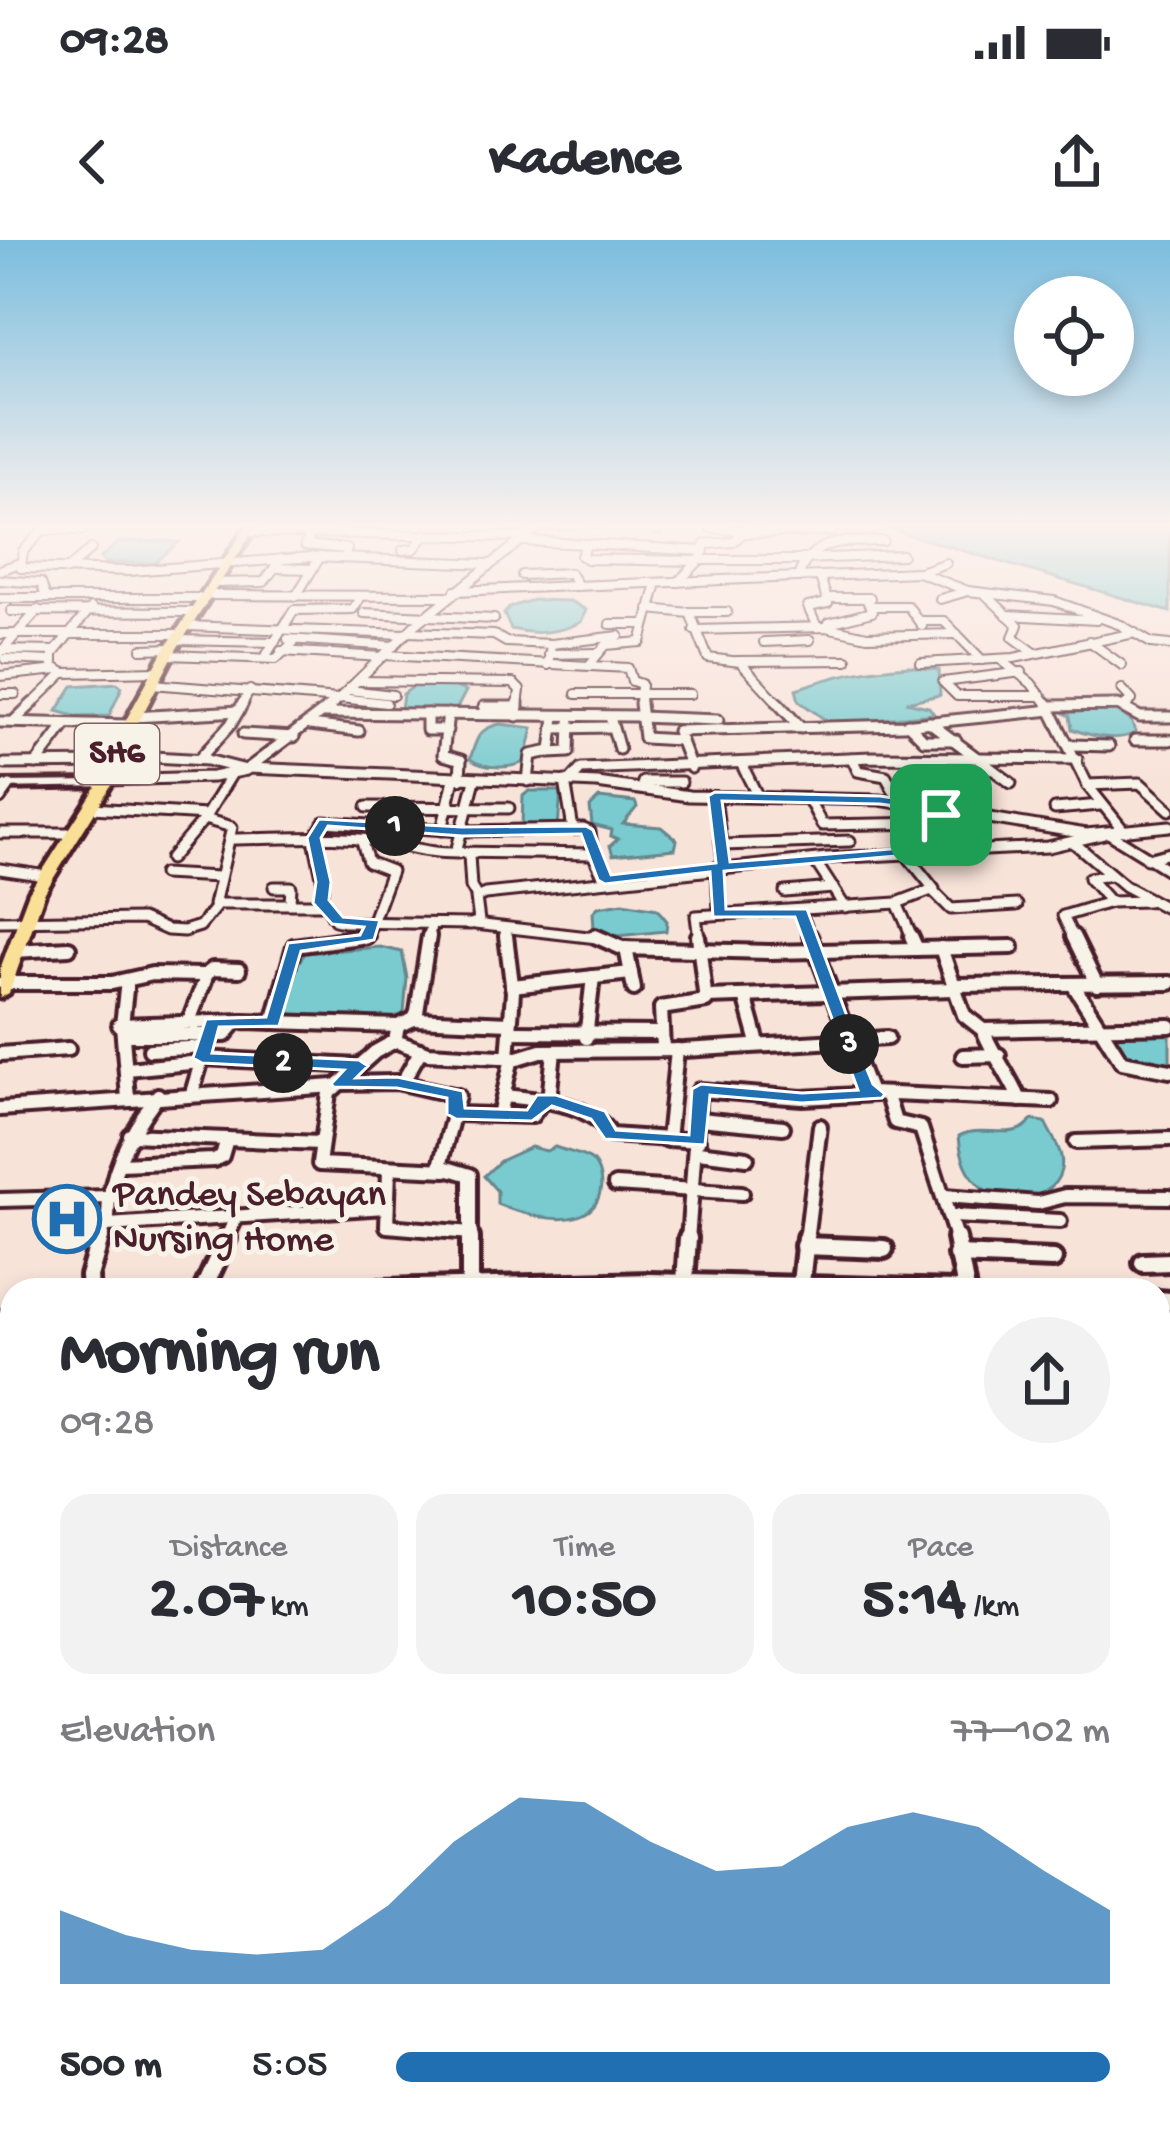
<!DOCTYPE html>
<meta charset="utf-8">
<style>
:root{--surface:#fff;--page:#f2f2f3;--text:#2b2b33;--muted:#7c7c81;--accent:#1f6fb2}
body{margin:0;font-family:"Gochi Hand",sans-serif;background:var(--page);color:var(--text);height:100vh;display:flex;flex-direction:column;font-size:45px;white-space:nowrap}
*{box-sizing:border-box;margin:0}
p{font-size:39px;color:var(--muted)}
.icon{flex:none;width:66px;height:66px;fill:none;stroke:currentColor;stroke-width:2;stroke-linecap:round;stroke-linejoin:round}
.map{position:relative;flex:1;overflow:hidden}
.drawer{position:absolute;left:0px;top:1038px;width:1170px;height:858px;display:flex;flex-direction:column;background:var(--surface);border-radius:36px 36px 0 0;box-shadow:0 6px 18px #0003}
.drawer>*{flex:none}
.buttons{position:absolute;left:1014px;top:36px;display:grid;gap:24px}
.buttons a{display:grid;place-items:center;width:120px;height:120px;border-radius:50%;background:var(--surface);box-shadow:0 6px 18px #0003;font-size:60px}
.pin{position:absolute;display:grid;place-items:center;width:102px;height:102px;color:#fff;margin:-51px;border-radius:24px;box-shadow:0 6px 18px #0006}
.km{position:absolute;width:60px;height:60px;margin:-30px;border-radius:50%;background:#222;color:#fff;font-size:33px;line-height:60px;text-align:center}
.round{display:grid;place-items:center;flex:none;width:126px;height:126px;border-radius:63px;background:var(--page)}
.head{display:flex;align-items:center;justify-content:space-between;height:204px;padding:0 60px}
h1{font-size:66px;font-weight:700;line-height:90px}
.figures{display:grid;grid-template-columns:repeat(3,1fr);gap:18px;height:204px;padding:12px 60px}
.figures div{display:grid;align-content:center;border-radius:30px;background:var(--page);text-align:center}
.figures b{font-size:60px;font-weight:700}
.figures small{font-size:33px;font-weight:400}
.figures p{font-size:33px}
.chart{height:336px;padding:24px 60px}
.chart p{display:flex;justify-content:space-between}
.chart svg{width:100%;height:216px;margin-top:12px;fill:var(--accent);opacity:.7}
ul{padding:0 60px;list-style:none;font-size:39px}
li{display:grid;grid-template-columns:192px 144px 1fr;align-items:center;height:90px}
li i{height:30px;border-radius:15px;background:var(--accent)}
.status{display:flex;justify-content:space-between;align-items:center;height:84px;padding:0 60px;background:var(--surface);direction:ltr}
.status svg{height:33px;fill:currentColor}
header{display:flex;justify-content:space-between;align-items:center;height:156px;padding:0 60px;background:var(--surface);font-size:54px;font-weight:700}
.map>svg:first-child{display:block}
</style>
<div class="status"><b>09:28</b><svg viewBox="0 0 49 12"><path d="M0 12V9h3v3zM5 12V6h3v6zM10 12V3h3v9zM15 12V0h3v12zM26 1h20v11H26zM47 4h2v5h-2z"/></svg></div>
<header><svg class="icon" aria-label="back" viewBox="0 0 24 24"><path d="M15 5l-7 7 7 7"/></svg>Kadence<svg class="icon" aria-label="share" viewBox="0 0 24 24"><path d="M12 15V3M7 8l5-5 5 5M5 13v7h14v-7"/></svg></header>
<div class="map">
<svg width="1170" height="1896" viewBox="0 0 1170 1896">
<rect width="100%" height="100%" fill="#f8e3d9"/>
<filter id="ink" filterUnits="userSpaceOnUse"><feTurbulence type="fractalNoise" baseFrequency=".00833" numOctaves="2"/><feDisplacementMap in="SourceGraphic" scale="24" xChannelSelector="R" yChannelSelector="G"/><feConvolveMatrix kernelMatrix="1 2 1 2 8 2 1 2 1" color-interpolation-filters="sRGB"/></filter>
<g filter="url(#ink)">
<!-- water -->
<g fill="#79cbcf" stroke="#66868d" stroke-width="3">
<path d="M873 284H1170V372Z"/>
<path d="M165 301 179 302 155 323H105L100 318 119 302Z"/>
<path d="M533 360 570 361 586 370 581 382C559 393 535 395 511 389L504 374 510 367Z"/>
<path d="M909 426 939 430 940 455 906 462 929 467 934 474 831 484 799 461 796 449C838 435 862 429 909 426Z"/>
<path d="M117 443 122 447 109 476 78 477 57 471 73 446Z"/>
<path d="M453 446 466 451 456 470 401 469 403 454 413 447Z"/>
<path d="M1116 469 1131 481 1136 493C1116 502 1093 497 1072 489L1070 476 1064 473Z"/>
<path d="M500 484 533 488 525 522C509 529 484 529 470 519 477 499 477 489 500 484Z"/>
<path d="M529 551H561L558 588 522 585 523 556Z"/>
<path d="M599 558 635 562 637 567 623 584 661 587 677 600 675 609 613 615 610 606 618 599 611 596 612 590 592 585 590 567Z"/>
<path d="M623 663 657 669 667 681 666 691 618 696 594 689 593 672 598 667Z"/>
<path d="M380 707 402 712 407 738 404 773 391 782 296 779 288 770 291 762 284 760 292 731 305 713Z"/>
<path d="M1170 794V829L1123 819 1110 796Z"/>
<path d="M1032 880 1045 882C1050 893 1059 906 1061 916 1071 968 966 987 959 896 982 883 1015 903 1032 880Z"/>
<path d="M531 907 546 911 555 907C565 911 582 914 591 920 598 926 601 937 601 946 597 997 525 976 497 964V951L484 936 500 921Z"/>
</g>
<g fill="none" stroke-linecap="round" stroke-linejoin="round">
<!-- minor-far4 casing -->
<g stroke="#4a1f2b" stroke-width="12">
<g id="minor-far4">
<path d="M49 284 23 311 21 328 130 331 312 317 490 324"/>
<path d="M591 284H598"/>
<path d="M658 284V290"/>
<path d="M540 286 573 284"/>
<path d="M711 288 747 291"/>
<path d="M43 290H83"/>
<path d="M248 292 529 297"/>
<path d="M745 293 832 291"/>
<path d="M311 294 305 305 347 309 345 318"/>
<path d="M524 301 587 304 581 316 587 319 698 321"/>
<path d="M587 304 704 311"/>
<path d="M403 310 414 309 426 294"/>
<path d="M802 319 902 315"/>
<path d="M700 320H802"/>
<path d="M275 328 312 329"/>
<path d="M0 330 20 323"/>
<path d="M67 330 91 309"/>
<path d="M920 332 946 323"/>
<path d="M522 335 570 333 578 346"/>
<path d="M798 337C812 296 846 302 883 301"/>
<path d="M0 340 41 343 46 357"/>
<path d="M678 342 700 320 705 304 733 302 753 284"/>
<path d="M215 343 264 342 281 319"/>
<path d="M455 351 918 332 968 351 1054 361 1121 385 1151 403 1170 405"/>
<path d="M985 354 1018 385 1013 397 1035 413"/>
<path d="M207 355 447 356"/>
<path d="M296 356 320 317"/>
<path d="M0 358H205"/>
<path d="M828 358H870"/>
<path d="M940 359 968 351"/>
<path d="M873 366H908L922 386"/>
<path d="M649 369 690 373 708 418 740 422 781 466"/>
<path d="M11 371 195 372"/>
<path d="M688 372H727"/>
<path d="M364 373 494 379"/>
<path d="M1007 375 1096 380"/>
<path d="M920 381H944L982 420"/>
<path d="M829 383 872 372 866 358"/>
<path d="M610 384H642"/>
<path d="M186 386 406 394"/>
<path d="M817 387 808 367 828 363 820 337"/>
<path d="M694 390 826 387 867 396 957 394"/>
<path d="M408 392 494 395 506 402 552 404"/>
<path d="M0 394H180"/>
<path d="M288 399 394 406"/>
<path d="M177 400 275 402"/>
<path d="M1089 401 1122 425"/>
<path d="M764 402 810 400"/>
<path d="M142 409 172 408"/>
<path d="M3 410 55 411"/>
<path d="M281 411 383 417"/>
<path d="M0 413 38 370"/>
<path d="M267 414 294 370 353 369 361 356"/>
<path d="M549 414 598 413"/>
<path d="M168 415 276 419 296 400"/>
<path d="M385 415 628 428 632 441 641 444 640 466"/>
<path d="M5 419 52 421"/>
<path d="M1000 419 1031 443 1049 466"/>
<path d="M737 421 847 420"/>
<path d="M921 423 1014 418 1135 393"/>
<path d="M590 424 606 405 641 402 657 343"/>
<path d="M548 425 551 404 619 396"/>
<path d="M1022 432 943 442 957 456H1041"/>
<path d="M64 433 53 426V414L91 368"/>
<path d="M0 436 58 430"/>
<path d="M359 441 513 443 520 450 518 466"/>
<path d="M152 444 339 459"/>
<path d="M1122 449 1132 460 1124 466"/>
<path d="M349 450 393 455"/>
<path d="M0 454H15"/>
<path d="M576 454H690"/>
<path d="M340 458 386 463"/>
<path d="M30 466 64 433 159 431"/>
<path d="M241 466 250 450"/>
<path d="M331 466 415 385 542 284"/>
<path d="M1048 466H1120"/>
</g>
</g>
<!-- minor-far3 casing -->
<g stroke="#4a1f2b" stroke-width="15">
<g id="minor-far3">
<path d="M640 463 644 498 679 500"/>
<path d="M778 463 801 488"/>
<path d="M1047 463 1088 546 1124 591"/>
<path d="M1048 466 1118 465 1140 477H1170"/>
<path d="M1124 466 1128 463"/>
<path d="M484 467H518"/>
<path d="M324 473 639 476"/>
<path d="M427 474V490H447"/>
<path d="M448 474 443 515 461 520 460 539"/>
<path d="M517 476 518 463"/>
<path d="M134 477 239 471"/>
<path d="M639 477 718 480"/>
<path d="M611 481 619 509"/>
<path d="M0 482 130 485"/>
<path d="M13 482 33 463"/>
<path d="M929 482 1011 543"/>
<path d="M908 484 924 500H956"/>
<path d="M310 485 359 491"/>
<path d="M554 488 612 487"/>
<path d="M243 494 294 497"/>
<path d="M1135 500H1170"/>
<path d="M1072 505 1109 506"/>
<path d="M549 513 569 512 570 482"/>
<path d="M117 515 207 520 246 530"/>
<path d="M852 518 858 531 886 536 900 562"/>
<path d="M199 519 231 484 243 463"/>
<path d="M5 524 114 523"/>
<path d="M36 524 66 484"/>
<path d="M742 525 758 557"/>
<path d="M248 528 597 543 689 556 880 560 1086 594 1170 586"/>
<path d="M691 528 677 491 903 485 1052 470"/>
<path d="M107 540 213 537 246 530 334 463"/>
<path d="M475 540 456 612 593 614 605 640"/>
<path d="M528 541 531 515 551 511 555 476"/>
<path d="M565 541 573 589"/>
<path d="M570 541 581 529 872 517 1077 519"/>
<path d="M643 542H681"/>
<path d="M1087 545 1140 543 1170 570"/>
<path d="M715 557 724 627"/>
<path d="M808 558 822 585 930 583"/>
<path d="M0 559 10 545"/>
<path d="M367 567 509 568"/>
<path d="M92 568 206 575"/>
<path d="M1055 569 1100 565"/>
<path d="M442 590 454 539"/>
<path d="M0 593H76"/>
<path d="M1110 594 1170 631"/>
<path d="M230 599C283 599 341 593 393 604 419 609 429 613 458 613"/>
<path d="M362 602 368 622 391 631 366 699"/>
<path d="M1073 602 1125 646 1170 670"/>
<path d="M722 605 850 601"/>
<path d="M905 613 934 649 897 663 913 699"/>
<path d="M469 615 471 647 477 657"/>
<path d="M170 619 204 579"/>
<path d="M1147 619 1170 613"/>
<path d="M815 621 845 667"/>
<path d="M717 627 719 674"/>
<path d="M0 629 47 636"/>
<path d="M163 634 218 637"/>
<path d="M1110 635 1089 638 1110 662"/>
<path d="M274 647H291L290 662"/>
<path d="M933 651 951 669 1017 665"/>
<path d="M785 652 833 648"/>
<path d="M321 663 323 642 314 599 324 582 462 591 583 589 590 592 593 614"/>
<path d="M214 665 232 587 204 579 231 535"/>
<path d="M801 673 811 699"/>
<path d="M0 681 142 679 167 690 184 691 200 686 218 664H326L335 680 344 682 471 684 479 681 476 658 485 654 827 618 1048 607 1104 594"/>
<path d="M475 684 606 699"/>
<path d="M505 688 506 699"/>
<path d="M429 699 431 684"/>
<path d="M699 699 696 676 897 663"/>
<path d="M1074 699 1063 676 1110 662 1148 661"/>
</g>
</g>
<!-- minor-far2 casing -->
<g stroke="#4a1f2b" stroke-width="20">
<g id="minor-far2">
<path d="M506 696 513 752 508 818"/>
<path d="M595 696 622 708 769 712 1012 707"/>
<path d="M810 696 870 853 1051 861"/>
<path d="M911 696 917 709"/>
<path d="M1073 696 1097 745"/>
<path d="M626 708 634 749"/>
<path d="M941 708 964 775 983 790 1170 786"/>
<path d="M14 711 69 708"/>
<path d="M204 736 213 729 239 730"/>
<path d="M127 741 122 785 128 858"/>
<path d="M3 743H112L152 734 202 735 205 740 189 781"/>
<path d="M953 745 1170 743"/>
<path d="M512 746 631 733"/>
<path d="M1074 746 1122 822 1170 831"/>
<path d="M745 756 758 803"/>
<path d="M706 757 954 749"/>
<path d="M414 779 510 783"/>
<path d="M273 782 294 706 367 696"/>
<path d="M119 785 244 781 398 786 414 779 417 772 429 696"/>
<path d="M398 786 395 801 428 813 518 818 541 811 684 810 887 798"/>
<path d="M983 790C993 815 1009 834 1020 860"/>
<path d="M510 792 662 793"/>
<path d="M124 795H225L236 782"/>
<path d="M586 798 593 737"/>
<path d="M395 801 375 812 329 853 319 924 446 930"/>
<path d="M663 809 661 768 706 761 698 696"/>
<path d="M150 810 206 807"/>
<path d="M0 814 68 809"/>
<path d="M963 816 999 815"/>
<path d="M202 818 359 826"/>
<path d="M127 829 201 822"/>
<path d="M340 843 397 842 458 856 440 926 470 935V1001"/>
<path d="M402 843 421 810"/>
<path d="M192 853 211 789"/>
<path d="M158 855C129 894 106 936 108 985L386 967"/>
<path d="M504 856C542 860 589 862 611 895L698 901"/>
<path d="M887 856 895 882 921 888 957 1001"/>
<path d="M549 860 554 811"/>
<path d="M0 869 334 846"/>
<path d="M456 874 532 876 544 859"/>
<path d="M499 875 512 818"/>
<path d="M699 879 783 887"/>
<path d="M130 895 320 903"/>
<path d="M668 900 677 810"/>
<path d="M1076 902 1170 899"/>
<path d="M698 912 747 918"/>
<path d="M120 924 214 920 222 916 227 899"/>
<path d="M389 930 387 986 471 993"/>
<path d="M615 945 742 953"/>
<path d="M945 956 1038 963 1065 956 1170 957"/>
<path d="M0 960 110 957"/>
<path d="M952 976 1060 981"/>
<path d="M100 1001 105 983"/>
<path d="M225 1001 237 976"/>
<path d="M688 1001 699 850 802 858 876 854"/>
<path d="M806 1001 820 886"/>
</g>
</g>
<!-- minor-far1 casing -->
<g stroke="#4a1f2b" stroke-width="26">
<g id="minor-far1">
<path d="M470 998V1043"/>
<path d="M956 998 966 1050"/>
<path d="M804 1006 884 1009"/>
<path d="M957 1015 1053 1019"/>
<path d="M1143 1023 1170 1022"/>
<path d="M685 1042 688 998"/>
<path d="M801 1043 806 998"/>
<path d="M90 1050 89 1036 100 998"/>
<path d="M203 1050 227 998"/>
<path d="M346 1050 650 1042 955 1050"/>
<path d="M1158 1060 1170 1061"/>
<path d="M0 1080 12 1079"/>
<path d="M1166 1102 1170 1113"/>
<path d="M1158 1281 1170 1279"/>
<path d="M0 1291 12 1290"/>
<path d="M1158 1329H1170"/>
<path d="M0 1361 12 1359"/>
</g>
</g>
<!-- minor casing -->
<g stroke="#4a1f2b" stroke-width="30">
<g id="minor">
<path d="M1158 1404 1170 1402"/>
<path d="M1158 1579 1170 1578"/>
<path d="M0 1580 12 1579"/>
<path d="M1158 1618 1170 1616"/>
<path d="M1158 1629 1170 1656"/>
<path d="M1158 1781 1170 1799"/>
<path d="M704 1884V1896"/>
<path d="M1022 1884 1028 1896"/>
<path d="M206 1896 209 1884"/>
<path d="M504 1896 505 1884"/>
</g>
</g>
<!-- tertiary casing -->
<g stroke="#4a1f2b" stroke-width="10">
<path id="tertiary" d="M105 541 109 542V546L0 548V542Z"/>
</g>
<!-- primary casing -->
<g stroke="#4a1f2b" stroke-width="9">
<path id="primary" d="M248 284H258L176 410 134 491 112 544 45 652 9 753 0 758V729L29 652 98 544 120 491 164 410Z"/>
</g>
<!-- minor-far4 -->
<use href="#minor-far4" stroke="#f7f3e8" stroke-width="8"/>
<!-- minor-far3 -->
<use href="#minor-far3" stroke="#f7f3e8" stroke-width="9"/>
<!-- minor-far2 -->
<use href="#minor-far2" stroke="#f7f3e8" stroke-width="12"/>
<!-- minor-far1 -->
<use href="#minor-far1" stroke="#f7f3e8" stroke-width="16"/>
<!-- minor -->
<use href="#minor" stroke="#f7f3e8" stroke-width="21"/>
<!-- tertiary -->
<use href="#tertiary" fill="#f7f3e8" fill-rule="evenodd"/>
<!-- primary -->
<use href="#primary" fill="#fadf96" fill-rule="evenodd"/>
</g>
</g>
<!-- sky -->
<linearGradient id="sky" x2="0" y2="1"><stop stop-color="#7bbdde"/><stop offset="0.52" stop-color="#fcf2ee"/><stop offset="1" stop-color="#fcf2ee" stop-opacity="0"/></linearGradient>
<rect width="1170" height="550" fill="url(#sky)"/>
<!-- route -->
<path fill="#1f6fb2" stroke="#fff" stroke-width="3" fill-rule="evenodd" d="M715 552 880 556 957 568 937 586 942 612 724 631 726 669H807L866 827 873 844 885 854 882 858 802 863 710 855 705 905 605 899 591 879 552 866 532 881 456 879 447 874V858L397 848 334 847 331 844 344 830 202 823 193 818 206 779 266 777 288 703 360 695 364 687 332 684 313 663 316 642 307 598 319 579 462 587 586 586 593 590 611 635 716 623 708 556ZM722 561 880 564 938 571 923 585 929 606 730 622ZM328 586 462 596 581 594 598 640 605 644 710 632 713 677H795L858 850 802 853 701 844 692 849 689 895 616 890 605 871 556 855H537L527 870 465 868 463 851 397 837 356 838 368 826 359 820 212 813 219 787 279 786 301 711 374 700 380 680 343 677 329 660 331 642 321 598Z"/>
<!-- icons -->
<defs>
<g id="hospital-ring" transform="scale(3.45)"><circle r="9.5" fill="#f7f3e8" stroke="#1f6fb2" stroke-width="1.5"/><path d="M-5-5h3v3.5h4V-5h3V5h-3V1.5h-4V5h-3Z" fill="#1f6fb2"/></g>
</defs>
<g fill-rule="evenodd">
<use href="#hospital-ring" x="67" y="979"/>
</g>
<g text-anchor="middle" dominant-baseline="central" stroke-width="10" stroke-linejoin="round" paint-order="stroke">
<!-- shield labels -->
<rect fill="#f7f3e8" stroke="#7e5f64" stroke-width="3" x="75" y="484" width="84" height="60" rx="9"/>
<g font-size="36" font-weight="bold" fill="#4a1f2b">
<text x="117" y="514">SH6</text>
</g>
<!-- poi labels -->
<g font-size="39" fill="#4a1f2b" stroke="#f7f3e8" text-anchor="start">
<text x="113" y="957">Pandey Sebayan<tspan x="113" dy="45">Nursing Home</tspan></text>
</g>
</g>
</svg>
<div class="buttons">
<a><svg class="icon" aria-label="locate" viewBox="0 0 24 24"><circle cx="12" cy="12" r="6"/><path d="M12 2v4M12 18v4M2 12h4M18 12h4"/></svg></a>
</div>
<div class="pin" style="left:941px;top:575px;background:#1e9e55"><svg class="icon" aria-label="arrive" viewBox="0 0 24 24"><path d="M6 21V4h12l-3 4 3 4H6"/></svg></div>
<b class="km" style="left:395px;top:586px">1</b>
<b class="km" style="left:283px;top:823px">2</b>
<b class="km" style="left:849px;top:804px">3</b>
<section class="drawer">
<div class="head"><div><h1>Morning run</h1><p>09:28</p></div><a class="round"><svg class="icon" aria-label="share" viewBox="0 0 24 24"><path d="M12 15V3M7 8l5-5 5 5M5 13v7h14v-7"/></svg></a></div>
<div class="figures">
<div><p>Distance</p><b>2.07<small> km</small></b></div>
<div><p>Time</p><b>10:50</b></div>
<div><p>Pace</p><b>5:14<small> /km</small></b></div>
</div>
<div class="chart"><p><span>Elevation</span>77–102 m</p>
<svg viewBox="0 0 160 44" preserveAspectRatio="none"><path d="M0 44V29L10 34L20 37L30 38L40 37L50 28L60 15L70 6L80 7L90 15L100 21L110 20L120 12L130 9L140 12L150 21L160 29V44z"/></svg>
</div>
<ul>
<li><b>500 m</b>5:05<i style="width:100%"></i></li>
</ul>
</section>
</div>
